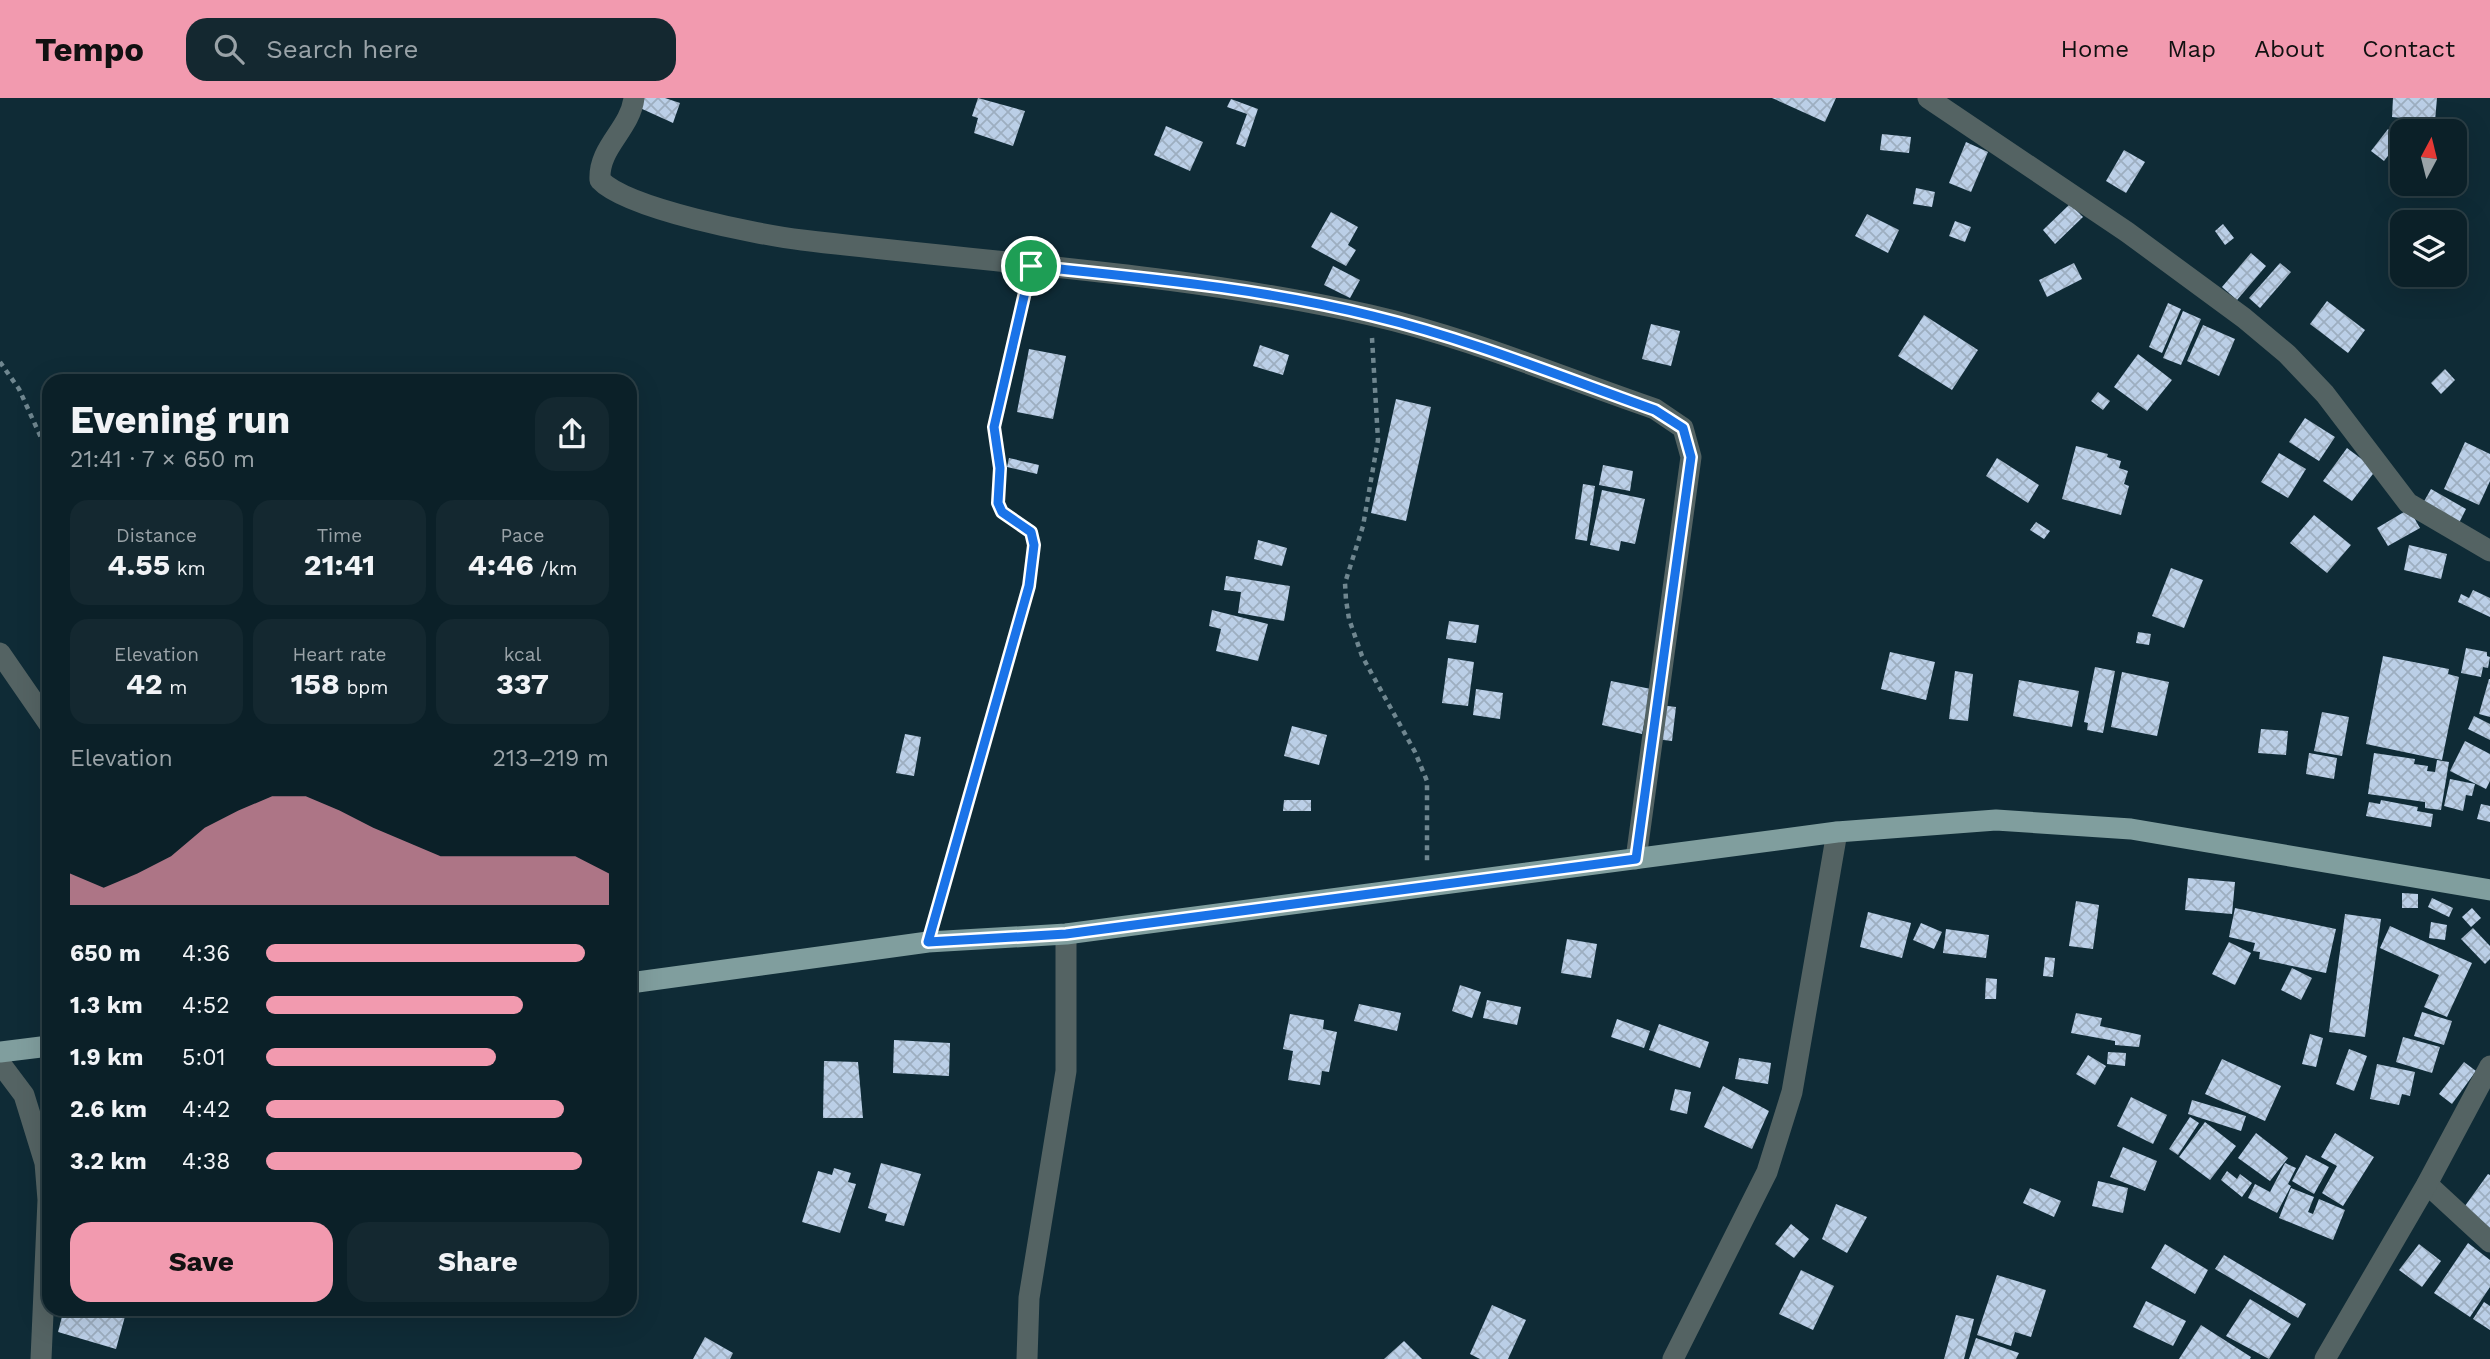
<!DOCTYPE html>
<meta charset="utf-8">
<style>
:root{--surface:#0b2028;--page:#142830;--text:#f1f3f6;--muted:#9aa3a8;--line:#2b3e45;--accent:#f29aaf}
body{margin:0;font-family:"Work Sans",sans-serif;background:var(--page);color:var(--text);height:100vh;display:flex;flex-direction:column;font-size:26px;white-space:nowrap}
*{box-sizing:border-box;margin:0}
p{font-size:23px;color:var(--muted)}
.icon{flex:none;width:38px;height:38px;fill:none;stroke:currentColor;stroke-width:2;stroke-linecap:round;stroke-linejoin:round}
.map{position:relative;flex:1;overflow:hidden}
.side{position:absolute;left:42px;top:276px;width:595px;height:942px;display:flex;flex-direction:column;background:var(--surface);border-radius:21px;box-shadow:0 7px 28px #0002,0 0 0 2px var(--line)}
.side>*{flex:none}
.needle{width:46px;rotate:7deg}
.fabs{position:absolute;left:2390px;top:21px;display:grid;gap:14px}
.fabs a{display:grid;place-items:center;width:77px;height:77px;border-radius:14px;background:var(--surface);box-shadow:0 7px 28px #0002,0 0 0 2px var(--line);font-size:35px}
.pin{position:absolute;display:grid;place-items:center;width:60px;height:60px;color:#fff;margin:-30px;border:4px solid #fff;border-radius:50%;box-shadow:0 2px 7px #0007}
.round{display:grid;place-items:center;flex:none;width:74px;height:74px;border-radius:21px;background:var(--page)}
.head{display:flex;align-items:center;justify-content:space-between;height:119px;padding:0 28px}
h1{font-size:38px;font-weight:700;line-height:52px}
.metrics{display:grid;grid-template-columns:repeat(3,1fr);gap:10px;height:119px;padding:7px 28px}
.metrics div{display:grid;align-content:center;border-radius:18px;background:var(--page);text-align:center}
.metrics b{font-size:30px;font-weight:700}
.metrics small{font-size:19px;font-weight:400}
.metrics p{font-size:19px}
.chart{height:196px;padding:14px 28px}
.chart p{display:flex;justify-content:space-between}
.chart svg{width:100%;height:126px;margin-top:7px;fill:var(--accent);opacity:.7}
.button{display:flex;gap:14px;margin-top:auto;padding:14px 28px}
.button a{flex:1;height:80px;border-radius:21px;background:var(--accent);color:#111;font-size:28px;font-weight:700;line-height:80px;text-align:center}
.button a+a{background:var(--page);color:var(--text)}
ul{padding:0 28px;list-style:none;font-size:23px}
li{display:grid;grid-template-columns:112px 84px 1fr;align-items:center;height:52px}
li i{height:18px;border-radius:9px;background:var(--accent)}
header{display:flex;align-items:center;gap:42px;box-sizing:border-box;height:98px;padding:0 35px;background:var(--accent);color:#111}
header strong{font-size:33px}
nav{display:flex;gap:38px;margin-inline-start:auto;font-size:24px}
.search{width:490px;height:63px;background:var(--page);display:flex;align-items:center;gap:18px;box-sizing:border-box;padding:0 24px;border-radius:21px;color:var(--muted);font-size:26px}
.map>svg:first-child{display:block}
</style>
<header>
<strong>Tempo</strong>
<div class="search"><svg class="icon" aria-label="search" viewBox="0 0 24 24"><circle cx="10" cy="10" r="6"/><path d="M15 15l6 6"/></svg>Search here</div>
<nav><a>Home</a><a>Map</a><a>About</a><a>Contact</a></nav>
</header>
<div class="map">
<svg width="2490" height="1261" viewBox="0 0 2490 1261">
<defs>
<pattern id="building-cross-hatch" width="8" height="8" patternUnits="userSpaceOnUse" patternTransform="scale(1.75)"><rect width="8" height="8" fill="#bbcfe7"/><path d="M0 0l8 8M0 8l8-8" fill="none" stroke="#9daec0"/></pattern>
</defs>
<rect width="100%" height="100%" fill="#0f2b36"/>
<!-- building -->
<g fill="url(#building-cross-hatch)">
<path d="M643 0H665L680 5 673 25 640 10Z"/>
<path d="M978 0 1025 13 1013 48 974 35 978 20 972 18Z"/>
<path d="M1772 0H1836L1825 24Z"/>
<path d="M2393 0H2437L2435 23 2392 19Z"/>
<path d="M1231 1 1258 11 1245 49 1236 46 1247 16 1227 9Z"/>
<path d="M1166 28 1203 44 1190 73 1154 57Z"/>
<path d="M2388 31 2401 41 2384 63 2371 53Z"/>
<path d="M1882 36 1911 39 1909 55 1880 52Z"/>
<path d="M1966 44 1988 54 1971 94 1949 85Z"/>
<path d="M2124 52 2145 64 2126 95 2106 83Z"/>
<path d="M2403 55V81L2390 72Z"/>
<path d="M1916 90 1935 94 1932 109 1913 106Z"/>
<path d="M2070 106 2083 119 2055 146 2043 132Z"/>
<path d="M1331 114 1358 129 1348 147 1356 152 1346 168 1311 149Z"/>
<path d="M1867 116 1899 132 1888 155 1855 138Z"/>
<path d="M1955 123 1971 129 1965 144 1949 138Z"/>
<path d="M2223 126 2234 140 2225 147 2215 133Z"/>
<path d="M2251 155 2266 168 2237 202 2222 189Z"/>
<path d="M2074 165 2082 181 2047 199 2039 182Z"/>
<path d="M2280 165 2291 174 2260 210 2249 200Z"/>
<path d="M1333 168 1360 182 1350 200 1324 187Z"/>
<path d="M2327 203 2365 232 2348 255 2310 226Z"/>
<path d="M2168 205 2181 211 2162 255 2149 249Z"/>
<path d="M2183 213 2201 221 2181 267 2163 260Z"/>
<path d="M1924 217 1978 252 1952 292 1898 258Z"/>
<path d="M1651 226 1680 233 1671 268 1642 261Z"/>
<path d="M2203 227 2235 241 2219 278 2187 263Z"/>
<path d="M1260 247 1289 257 1283 277 1253 268Z"/>
<path d="M1029 251 1066 258 1053 321 1017 314Z"/>
<path d="M2138 256 2172 282 2147 313 2114 289Z"/>
<path d="M2445 271 2455 282 2441 296 2431 285Z"/>
<path d="M2098 294 2110 303 2103 312 2091 303Z"/>
<path d="M1396 301 1431 309 1406 423 1371 415Z"/>
<path d="M2305 320 2335 339 2319 363 2289 344Z"/>
<path d="M2465 344 2490 356V383L2479 407 2444 391Z"/>
<path d="M2076 348 2108 356 2107 359 2121 363 2119 370 2128 373 2124 386 2129 388 2121 417 2062 401Z"/>
<path d="M2347 350 2376 372 2352 403 2323 383Z"/>
<path d="M2279 355 2306 371 2288 400 2261 384Z"/>
<path d="M1009 360 1039 367 1037 376 1007 369Z"/>
<path d="M1997 360 2039 387 2028 405 1986 378Z"/>
<path d="M1603 367 1633 373 1630 393 1599 387Z"/>
<path d="M1583 386 1595 388 1587 443 1575 441Z"/>
<path d="M2431 391 2466 411 2458 427 2422 407Z"/>
<path d="M1602 392 1645 401 1635 446 1621 443 1619 453 1590 447Z"/>
<path d="M2409 411 2420 430 2388 448 2377 430Z"/>
<path d="M2314 417 2351 447 2327 475 2290 445Z"/>
<path d="M2036 424 2050 433 2044 441 2030 432Z"/>
<path d="M1258 442 1287 450 1282 468 1254 461Z"/>
<path d="M2409 447 2447 456 2441 481 2404 472Z"/>
<path d="M2171 470 2203 482 2184 530 2152 518Z"/>
<path d="M1226 478 1290 488 1284 523 1238 515 1241 494 1224 492Z"/>
<path d="M2473 492 2490 500V519L2458 504 2461 496 2469 500Z"/>
<path d="M1212 512 1268 526 1258 563 1216 553 1221 531 1209 528Z"/>
<path d="M1449 523 1479 527 1476 545 1446 541Z"/>
<path d="M2138 534 2151 536 2149 547 2136 545Z"/>
<path d="M2466 550 2487 554V558L2490 559 2488 570 2483 569 2481 579 2461 575Z"/>
<path d="M1890 554 1935 564 1926 602 1881 591Z"/>
<path d="M2383 558 2449 571 2448 576 2459 579 2442 662 2366 646Z"/>
<path d="M1448 560 1474 564 1468 608 1442 605Z"/>
<path d="M2095 569 2115 573 2103 635 2087 632 2088 625 2084 624Z"/>
<path d="M1955 573 1973 576 1968 623 1949 621Z"/>
<path d="M2122 574 2169 584 2157 638 2111 629Z"/>
<path d="M2489 581H2490V619L2479 616Z"/>
<path d="M2019 582 2079 593 2072 629 2013 618Z"/>
<path d="M1611 583 1651 591 1642 636 1602 627Z"/>
<path d="M1476 591 1503 595 1500 621 1473 617Z"/>
<path d="M1660 607 1676 609 1672 643 1655 641Z"/>
<path d="M2322 614 2349 619 2342 658 2314 653Z"/>
<path d="M2474 618 2490 626V642L2468 631Z"/>
<path d="M1292 628 1327 637 1319 667 1284 658Z"/>
<path d="M2261 631 2288 633 2286 657 2258 655Z"/>
<path d="M905 636 921 639 914 678 896 675Z"/>
<path d="M2465 643 2490 656V683L2486 691 2450 673Z"/>
<path d="M2309 655 2337 660 2334 681 2306 676Z"/>
<path d="M2374 655 2415 661 2414 666 2428 668 2427 673 2435 674 2437 662 2449 664 2441 712 2425 710V704L2368 696Z"/>
<path d="M2450 681 2475 686 2472 698 2466 697 2463 713 2444 708Z"/>
<path d="M1284 702H1311V713H1283Z"/>
<path d="M2381 702 2418 709 2417 713 2433 716 2431 729 2366 718 2369 704 2380 706Z"/>
<path d="M2481 706 2490 708V724L2477 721Z"/>
<path d="M2188 780 2235 784 2232 816 2185 812Z"/>
<path d="M2402 795 2418 796V810H2402Z"/>
<path d="M2432 800 2453 810 2449 819 2428 809Z"/>
<path d="M2076 803 2099 807 2093 851 2069 848Z"/>
<path d="M2235 810 2336 831 2326 875 2259 861 2260 854 2253 853 2255 845 2229 839Z"/>
<path d="M2472 810 2481 820 2471 829 2462 819Z"/>
<path d="M1868 814 1911 825 1902 860 1860 849Z"/>
<path d="M2345 816 2381 821 2365 939 2329 934Z"/>
<path d="M2431 824 2447 827 2445 842 2429 840Z"/>
<path d="M1921 825 1942 834 1934 851 1913 842Z"/>
<path d="M2390 828 2472 865 2447 919 2424 909 2439 877 2380 850Z"/>
<path d="M2473 830 2490 848V861L2485 866 2461 841Z"/>
<path d="M1946 831 1989 837 1986 860 1943 855Z"/>
<path d="M1567 841 1597 846 1591 880 1561 875Z"/>
<path d="M2229 844 2251 855 2235 887 2212 876Z"/>
<path d="M2045 859 2055 860 2053 879 2043 878Z"/>
<path d="M2292 870 2312 880 2301 902 2281 892Z"/>
<path d="M1986 880 1997 881 1996 901H1985Z"/>
<path d="M1460 887 1481 894 1472 920 1452 913Z"/>
<path d="M1487 902 1521 909 1517 927 1483 920Z"/>
<path d="M1359 906 1401 915 1397 933 1354 923Z"/>
<path d="M2422 914 2452 923 2444 947 2414 938Z"/>
<path d="M2076 915 2102 920 2100 928 2141 937 2139 949 2115 947V943L2071 935Z"/>
<path d="M1290 916 1324 922 1323 931 1337 934 1329 974 1322 973 1320 987 1288 982 1293 953 1283 951Z"/>
<path d="M1617 921 1650 933 1644 950 1611 939Z"/>
<path d="M1659 926 1709 944 1700 970 1649 952Z"/>
<path d="M2310 936 2323 940 2316 969 2302 966Z"/>
<path d="M2403 939 2440 949 2432 975 2396 964Z"/>
<path d="M894 942 950 945 949 978 893 975Z"/>
<path d="M2349 951 2367 958 2354 993 2336 986Z"/>
<path d="M2108 954 2126 955 2125 968 2107 966Z"/>
<path d="M2088 957 2106 968 2095 987 2076 976Z"/>
<path d="M1739 960 1771 965 1768 986 1735 981Z"/>
<path d="M2222 961 2281 988 2265 1023 2205 996Z"/>
<path d="M824 963 858 964 863 1020H823Z"/>
<path d="M2464 964 2476 973 2452 1006 2439 996Z"/>
<path d="M2377 966 2415 974 2410 998 2402 996 2399 1007 2370 1001Z"/>
<path d="M1723 988 1769 1013 1752 1051 1704 1029Z"/>
<path d="M1675 991 1691 994 1687 1016 1670 1012Z"/>
<path d="M2131 999 2167 1017 2153 1046 2117 1028Z"/>
<path d="M2192 1002 2246 1018 2241 1033 2188 1016Z"/>
<path d="M2190 1019 2199 1025 2178 1057 2169 1051Z"/>
<path d="M2205 1024 2236 1048 2210 1082 2179 1059Z"/>
<path d="M2256 1035 2288 1060 2270 1083 2238 1060Z"/>
<path d="M2335 1035 2374 1059 2343 1108 2322 1095 2337 1068 2321 1059Z"/>
<path d="M2123 1049 2157 1063 2145 1093 2110 1079Z"/>
<path d="M2306 1057 2329 1069 2314 1096 2292 1083Z"/>
<path d="M881 1065 921 1076 904 1128 885 1123 887 1116 868 1110Z"/>
<path d="M2285 1065 2296 1070 2288 1086 2291 1088 2277 1115 2248 1100 2255 1086 2270 1094Z"/>
<path d="M834 1070 851 1075 848 1084 856 1086 840 1135 802 1124 818 1073 832 1077Z"/>
<path d="M2227 1073 2237 1081 2240 1076 2252 1085 2242 1099 2221 1082Z"/>
<path d="M2488 1076 2490 1077V1130L2457 1119Z"/>
<path d="M2098 1083 2128 1090 2123 1115 2092 1108Z"/>
<path d="M2030 1090 2061 1103 2054 1119 2023 1105Z"/>
<path d="M2291 1090 2314 1099 2308 1114 2313 1116 2319 1101 2345 1112 2333 1142 2279 1120Z"/>
<path d="M1836 1106 1867 1119 1847 1155 1822 1141Z"/>
<path d="M1791 1126 1809 1141 1794 1160 1775 1146Z"/>
<path d="M2468 1145 2490 1162V1189L2470 1219 2434 1195Z"/>
<path d="M2165 1146 2208 1172 2195 1196 2151 1170Z"/>
<path d="M2419 1146 2441 1163 2422 1189 2399 1172Z"/>
<path d="M2224 1157 2306 1206 2298 1220 2215 1171Z"/>
<path d="M1801 1172 1834 1188 1813 1232 1779 1216Z"/>
<path d="M1997 1177 2046 1192 2031 1239 2015 1234 2011 1248 1977 1237Z"/>
<path d="M2250 1201 2291 1226 2269 1261 2226 1238Z"/>
<path d="M2146 1203 2186 1223 2173 1248 2133 1229Z"/>
<path d="M2484 1204 2490 1208V1232L2473 1221Z"/>
<path d="M1492 1207 1526 1222 1508 1261H1480L1470 1256Z"/>
<path d="M64 1211H127L116 1251 58 1234Z"/>
<path d="M1956 1217 1974 1221 1964 1261H1944Z"/>
<path d="M2201 1227 2251 1259 2250 1261H2179Z"/>
<path d="M705 1239 733 1255 730 1261H693Z"/>
<path d="M1976 1240 2019 1255 2016 1261H1969Z"/>
<path d="M1404 1243 1422 1261H1384Z"/>
</g>
<g fill="none" stroke-linecap="round" stroke-linejoin="round">
<!-- path -->
<g stroke="#708790" stroke-width="4.5" stroke-dasharray="5 5" stroke-linecap="butt">
<path d="M1372 240 1378 342 1363 428 1345 485 1346 502 1349 521 1362 558 1415 654 1427 683V765"/>
<path d="M0 264 19 291 43 344 49 348"/>
<path d="M935 823 1029 488 1034 447 1031 434 1002 414 998 405 1000 370 994 329 1026 187"/>
</g>
<!-- minor -->
<g stroke="#546363" stroke-width="21">
<path d="M634 0C630 32 598 49 600 82 627 111 760 137 802 142 991 165 1183 175 1370 217 1467 239 1561 279 1655 311L1683 330 1691 359 1636 761"/>
<path d="M1928 0 2127 134 2244 220 2287 256 2325 296 2408 405 2490 453"/>
<path d="M0 555 49 626"/>
<path d="M0 965 24 997 45 1065 48 1102 41 1261"/>
<path d="M2427 1086 2490 1144"/>
<path d="M1027 1261 1029 1200 1066 973V836"/>
<path d="M1673 1261 1767 1074 1792 994 1837 734"/>
<path d="M2325 1261 2427 1086 2490 968"/>
</g>
<!-- major -->
<g stroke="#809e9e" stroke-width="21">
<path d="M630 885 928 844 1066 836 1837 734 1996 722 2131 731 2490 792"/>
<path d="M0 954 49 948"/>
</g>
</g>
<g fill="none" stroke-linecap="round" stroke-linejoin="round">
<!-- route casing -->
<g stroke="#fff" stroke-width="14">
<path id="route" d="M1031 168C1145 180 1260 190 1373 218 1469 241 1562 279 1655 312L1683 330 1691 359 1636 761 1066 836 928 844 1029 488 1034 447 1031 434 1002 414 998 405 1000 370 994 329Z"/>
</g>
<!-- route -->
<use href="#route" stroke="#1a73e8" stroke-width="9"/>
</g>
</svg>
<div class="fabs">
<a><svg class="needle" viewBox="-14 -14 28 28"><path d="M0-13l5 13h-10z" fill="#e53935"/><path d="M0 13l5-13h-10z" fill="#9aa3a8"/></svg></a>
<a><svg class="icon" aria-label="layers" viewBox="0 0 24 24"><path d="M12 4l9 5-9 5-9-5zM3 14l9 5 9-5"/></svg></a>
</div>
<div class="pin" style="left:1031px;top:168px;background:#1e9e55"><svg class="icon" aria-label="arrive" viewBox="0 0 24 24"><path d="M6 21V4h12l-3 4 3 4H6"/></svg></div>
<section class="side">
<div class="head"><div><h1>Evening run</h1><p>21:41 · 7 × 650 m</p></div><a class="round"><svg class="icon" aria-label="share" viewBox="0 0 24 24"><path d="M12 15V3M7 8l5-5 5 5M5 13v7h14v-7"/></svg></a></div>
<div class="metrics">
<div><p>Distance</p><b>4.55<small> km</small></b></div>
<div><p>Time</p><b>21:41</b></div>
<div><p>Pace</p><b>4:46<small> /km</small></b></div>
</div>
<div class="metrics">
<div><p>Elevation</p><b>42<small> m</small></b></div>
<div><p>Heart rate</p><b>158<small> bpm</small></b></div>
<div><p>kcal</p><b>337</b></div>
</div>
<div class="chart"><p><span>Elevation</span>213–219 m</p>
<svg viewBox="0 0 160 44" preserveAspectRatio="none"><path d="M0 44V33L10 38L20 33L30 27L40 17L50 11L60 6L70 6L80 11L90 17L100 22L110 27L120 27L130 27L140 27L150 27L160 33V44z"/></svg>
</div>
<ul>
<li><b>650 m</b>4:36<i style="width:93%"></i></li>
<li><b>1.3 km</b>4:52<i style="width:75%"></i></li>
<li><b>1.9 km</b>5:01<i style="width:67%"></i></li>
<li><b>2.6 km</b>4:42<i style="width:87%"></i></li>
<li><b>3.2 km</b>4:38<i style="width:92%"></i></li>
</ul>
<div class="button"><a>Save</a><a>Share</a></div>
</section>
</div>
